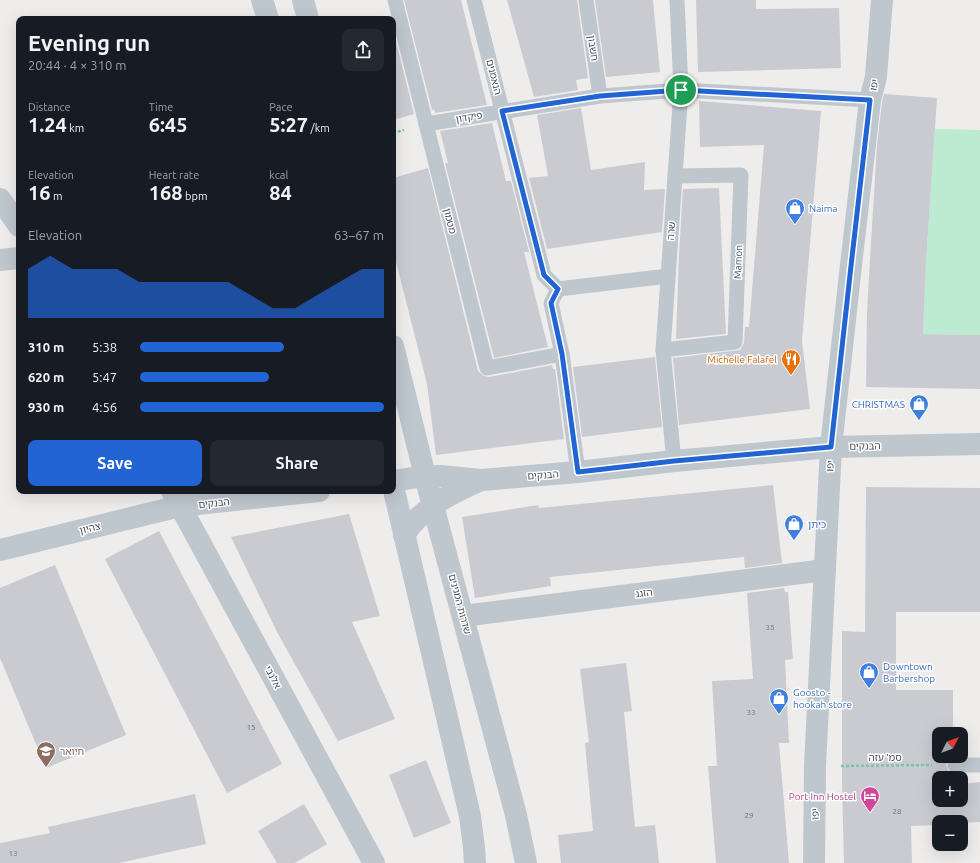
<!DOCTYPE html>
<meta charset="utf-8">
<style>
:root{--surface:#171b24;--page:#242831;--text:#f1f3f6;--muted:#9ea1a6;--accent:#2264d3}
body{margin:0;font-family:Ubuntu,"Noto Sans Hebrew",sans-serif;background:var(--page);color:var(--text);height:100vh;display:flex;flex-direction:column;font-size:15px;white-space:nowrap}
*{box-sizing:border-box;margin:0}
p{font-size:13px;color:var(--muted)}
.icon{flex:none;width:22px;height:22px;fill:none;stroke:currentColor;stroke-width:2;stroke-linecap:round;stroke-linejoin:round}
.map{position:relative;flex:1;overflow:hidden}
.details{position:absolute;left:16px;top:16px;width:380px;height:478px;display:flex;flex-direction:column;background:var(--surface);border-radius:8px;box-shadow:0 4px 16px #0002}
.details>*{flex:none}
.needle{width:26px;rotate:48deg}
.tools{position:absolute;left:932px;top:727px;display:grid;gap:8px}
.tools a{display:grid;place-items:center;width:36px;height:36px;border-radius:8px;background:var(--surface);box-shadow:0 4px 16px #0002;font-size:20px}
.pin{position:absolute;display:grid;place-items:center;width:34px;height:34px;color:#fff;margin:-17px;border:2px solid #fff;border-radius:50%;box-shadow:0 1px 4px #0007}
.round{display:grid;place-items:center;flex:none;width:42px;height:42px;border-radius:8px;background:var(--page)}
.overview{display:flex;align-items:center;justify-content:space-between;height:68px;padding:0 12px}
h1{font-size:22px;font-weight:700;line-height:30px}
.figures{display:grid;grid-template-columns:repeat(3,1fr);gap:6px;height:68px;padding:4px 12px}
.figures div{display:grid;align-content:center}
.figures b{font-size:20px;font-weight:700}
.figures small{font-size:11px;font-weight:400}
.figures p{font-size:11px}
.chart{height:112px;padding:8px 12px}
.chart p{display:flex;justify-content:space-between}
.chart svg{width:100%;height:72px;margin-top:4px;fill:var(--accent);opacity:.7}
.cta{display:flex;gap:8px;margin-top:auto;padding:8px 12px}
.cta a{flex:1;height:46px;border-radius:8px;background:var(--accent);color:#fff;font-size:16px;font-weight:700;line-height:46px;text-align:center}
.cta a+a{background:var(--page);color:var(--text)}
ul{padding:0 12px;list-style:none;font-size:13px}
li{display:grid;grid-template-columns:64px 48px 1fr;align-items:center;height:30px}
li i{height:10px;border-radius:5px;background:var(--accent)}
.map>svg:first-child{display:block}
</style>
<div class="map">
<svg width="980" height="863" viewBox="0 0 980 863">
<rect width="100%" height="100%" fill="#efecec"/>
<!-- green -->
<path fill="#bcebd1" d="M935 129 980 130V335L923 334 926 263Z"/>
<!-- building -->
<g fill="#cacbd1">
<path d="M404 0H461L487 105 435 113 434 109 432 110Z"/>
<path d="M507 0H577L588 78 576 80 578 90 534 97Z"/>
<path d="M595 0H653L660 72 606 77Z"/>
<path d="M696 0H756V9L839 8 841 68 698 72Z"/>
<path d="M393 29 414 114 393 120Z"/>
<path d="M884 94 937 98 926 263 923 334 980 335V389L866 387 867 311 870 259 877 145 882 102Z"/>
<path d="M699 101 821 111 802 341 810 409 679 425 673 358 740 350 744 343 745 327H749L764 145 700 147Z"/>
<path d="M581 108 591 170 645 162 644 190 665 189 662 232 547 249 529 178 548 176 537 115Z"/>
<path d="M492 123 506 181H511L529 252H524L548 347 494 358 445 163H448L440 131Z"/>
<path d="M428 168 478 371 484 376 489 377 552 365 553 369H555L564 439 436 455 427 384 393 250V178Z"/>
<path d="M719 188 726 334 676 339 679 254 683 189Z"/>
<path d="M655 357 662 427 582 437 573 367Z"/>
<path d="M773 485 782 563 745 568 744 557 550 577 551 586 475 598 462 517 538 505 539 508Z"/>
<path d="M866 487 980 488V612H896V690H953V734H939V756H949L946 765 949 772 950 778H939V800H961V784L980 782V822L961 823V822H939V825L911 826 912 863H844L842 785V631L865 632Z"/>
<path d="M349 514 380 616 352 622 395 719 338 741 277 632 231 537Z"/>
<path d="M159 531 282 764 227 793 105 559Z"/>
<path d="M55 565 126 735 46 768 0 658V588Z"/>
<path d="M784 588 785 592H788L793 659 785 660 789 743H779L789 863H716L708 766H717L712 681 753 679 747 593Z"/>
<path d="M626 663 632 711 624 712 635 827 655 825 659 863H561L558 835 593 831 585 743 589 742 580 669Z"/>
<path d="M426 760 451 823 414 838 389 775Z"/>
<path d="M195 794 206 844 119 863H0V843L50 833 48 827Z"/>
<path d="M304 804 327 844 295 863H277L258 831Z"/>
</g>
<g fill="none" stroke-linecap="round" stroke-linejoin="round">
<!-- path -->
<g stroke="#76c7a4" stroke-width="2.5" stroke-dasharray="3 2" stroke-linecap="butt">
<path d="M393 133 404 130"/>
<path d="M841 766 932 765"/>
</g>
<!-- service -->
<g stroke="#bec6ce" stroke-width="15">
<path d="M395 0 487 368 562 354"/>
<path d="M474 0 544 275 558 289"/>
<path d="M586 0 600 96"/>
<path d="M426 124 600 96 681 90 870 100"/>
<path d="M558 289 551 303 562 354 578 472"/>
<path d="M558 289 668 276"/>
<path d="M663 350 735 342 741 175 675 176"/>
<path d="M674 461 663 350 681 90 677 0"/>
<path d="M955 765H980"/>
</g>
<!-- minor -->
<g stroke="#bec6ce" stroke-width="22">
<path d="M0 199 19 226"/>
<path d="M0 260 19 258"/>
<path d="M393 481 425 476H440L481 480 578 472 674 461 831 447 980 444"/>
<path d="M172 491 374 863"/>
<path d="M0 550 180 506 319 491"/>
<path d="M463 616 825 570"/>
<path d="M814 863 815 766 831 447 851 265 870 100 876 77 882 0"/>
</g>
<!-- tertiary -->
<g stroke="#bec6ce" stroke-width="22">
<path d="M262 0 268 19"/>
<path d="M303 0 308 19"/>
<path d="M393 346 425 476 516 815 526 863"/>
<path d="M393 486 470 816 474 848 475 863"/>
<path d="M404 535C422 507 452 493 481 480"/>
</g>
</g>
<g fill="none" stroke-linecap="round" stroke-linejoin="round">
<!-- route casing -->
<g stroke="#fff" stroke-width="8">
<path id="route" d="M681 90 870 100 851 266 831 447 674 461 578 472 562 354 551 303 558 289 544 275 502 111 600 96Z"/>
</g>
<!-- route -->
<use href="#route" stroke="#2264d3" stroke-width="5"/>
</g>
<!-- icons -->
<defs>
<g id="shop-pin" transform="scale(1)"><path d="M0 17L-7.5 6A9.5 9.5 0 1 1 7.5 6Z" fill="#3f7fe0" stroke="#fff"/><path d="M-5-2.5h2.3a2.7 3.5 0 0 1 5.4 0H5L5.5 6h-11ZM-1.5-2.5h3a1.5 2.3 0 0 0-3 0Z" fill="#fff"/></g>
<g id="restaurant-pin" transform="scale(1)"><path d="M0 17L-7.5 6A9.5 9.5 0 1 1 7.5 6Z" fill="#e8710a" stroke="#fff"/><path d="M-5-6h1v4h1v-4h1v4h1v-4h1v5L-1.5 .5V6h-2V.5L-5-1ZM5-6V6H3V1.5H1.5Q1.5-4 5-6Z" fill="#fff"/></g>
<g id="school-pin" transform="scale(1)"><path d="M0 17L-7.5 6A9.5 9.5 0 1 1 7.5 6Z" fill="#8d6e63" stroke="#fff"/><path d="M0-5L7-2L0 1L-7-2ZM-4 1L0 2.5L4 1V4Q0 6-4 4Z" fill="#fff"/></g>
<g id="hotel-pin" transform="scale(1)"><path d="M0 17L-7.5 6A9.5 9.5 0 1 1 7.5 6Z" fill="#d1479c" stroke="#fff"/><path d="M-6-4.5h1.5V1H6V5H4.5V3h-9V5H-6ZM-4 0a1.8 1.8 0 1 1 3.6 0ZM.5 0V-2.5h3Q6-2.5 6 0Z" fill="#fff"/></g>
</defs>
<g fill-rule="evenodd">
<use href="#shop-pin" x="795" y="208"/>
<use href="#restaurant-pin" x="791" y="359"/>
<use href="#shop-pin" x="919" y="404"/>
<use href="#shop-pin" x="794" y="524"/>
<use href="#shop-pin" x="869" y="672"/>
<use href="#shop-pin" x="779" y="698"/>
<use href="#school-pin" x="46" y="751"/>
<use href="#hotel-pin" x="870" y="796"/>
</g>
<g text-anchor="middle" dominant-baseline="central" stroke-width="3" stroke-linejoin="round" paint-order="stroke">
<!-- number labels -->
<g font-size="8" fill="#676d76">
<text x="770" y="627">35</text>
<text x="751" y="712">33</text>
<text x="251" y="727">15</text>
<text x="897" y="811">28</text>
<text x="749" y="815">29</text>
<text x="13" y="853">13</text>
</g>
<!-- street labels -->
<g font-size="10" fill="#464e58" stroke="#fff">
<text transform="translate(593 48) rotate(82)">חשבון</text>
<text transform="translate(494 77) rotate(76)">הנאמנים</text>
<text transform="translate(874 85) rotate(-78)">יפו</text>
<text transform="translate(469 117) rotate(-10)">פיקדון</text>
<text transform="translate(450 221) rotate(76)">מטמון</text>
<text transform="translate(671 231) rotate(-86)">שרה</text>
<text transform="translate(738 262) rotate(-88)">Mamon</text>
<text transform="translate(865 446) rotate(-1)">הבנקים</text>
<text transform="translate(830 466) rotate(-87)">יפו</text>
<text transform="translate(543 475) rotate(-4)">הבנקים</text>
<text transform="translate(214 503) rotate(-6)">הבנקים</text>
<text transform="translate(90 528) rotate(-14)">צהיון</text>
<text transform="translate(644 593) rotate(-7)">הזגג</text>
<text transform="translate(460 604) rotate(75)">שדרות המגינים</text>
<text transform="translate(273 677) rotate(62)">אלנבי</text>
<text x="885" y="757">סמ' עזה</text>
<text transform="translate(815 814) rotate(-89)">יפו</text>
</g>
<!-- shop labels -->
<g font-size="10" fill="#366cbe" stroke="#fff" text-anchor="start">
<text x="809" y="208">Naima</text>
<text x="905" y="404" text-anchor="end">CHRISTMAS</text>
<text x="808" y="524">כיתן</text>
<text x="883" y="666">Downtown<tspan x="883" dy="12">Barbershop</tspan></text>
<text x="793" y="692">Goosto -<tspan x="793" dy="12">hookah store</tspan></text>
</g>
<!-- food labels -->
<g font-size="10" fill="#c56008" stroke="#fff" text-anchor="end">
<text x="777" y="359">Michelle Falafel</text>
</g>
<!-- education labels -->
<g font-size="10" fill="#785e54" stroke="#fff" text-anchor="start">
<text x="60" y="751">חיואר</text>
</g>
<!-- hotel labels -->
<g font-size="10" fill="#b23c85" stroke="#fff" text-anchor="end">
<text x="856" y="796">Port Inn Hostel</text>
</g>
</g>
</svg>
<div class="tools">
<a><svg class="needle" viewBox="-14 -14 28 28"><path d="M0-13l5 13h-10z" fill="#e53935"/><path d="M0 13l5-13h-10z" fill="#9ea1a6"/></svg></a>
<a>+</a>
<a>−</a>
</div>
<div class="pin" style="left:681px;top:90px;background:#1e9e55"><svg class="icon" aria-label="arrive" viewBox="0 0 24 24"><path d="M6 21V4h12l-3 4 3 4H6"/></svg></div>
<section class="details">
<div class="overview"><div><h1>Evening run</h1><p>20:44 · 4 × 310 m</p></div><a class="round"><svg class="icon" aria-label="share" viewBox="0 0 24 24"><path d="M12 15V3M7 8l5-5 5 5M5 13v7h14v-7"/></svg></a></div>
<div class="figures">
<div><p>Distance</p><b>1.24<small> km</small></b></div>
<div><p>Time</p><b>6:45</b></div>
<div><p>Pace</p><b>5:27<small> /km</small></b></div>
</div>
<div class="figures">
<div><p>Elevation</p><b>16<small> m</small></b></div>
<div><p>Heart rate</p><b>168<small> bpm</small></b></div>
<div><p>kcal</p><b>84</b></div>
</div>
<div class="chart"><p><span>Elevation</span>63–67 m</p>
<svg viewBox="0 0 160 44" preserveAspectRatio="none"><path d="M0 44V14L10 6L20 14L30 14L40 14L50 22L60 22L70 22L80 22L90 22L100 30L110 38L120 38L130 30L140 22L150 14L160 14V44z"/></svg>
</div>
<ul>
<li><b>310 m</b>5:38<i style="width:59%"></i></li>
<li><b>620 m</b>5:47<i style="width:53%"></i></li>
<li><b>930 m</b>4:56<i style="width:100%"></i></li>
</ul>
<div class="cta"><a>Save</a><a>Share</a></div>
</section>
</div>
